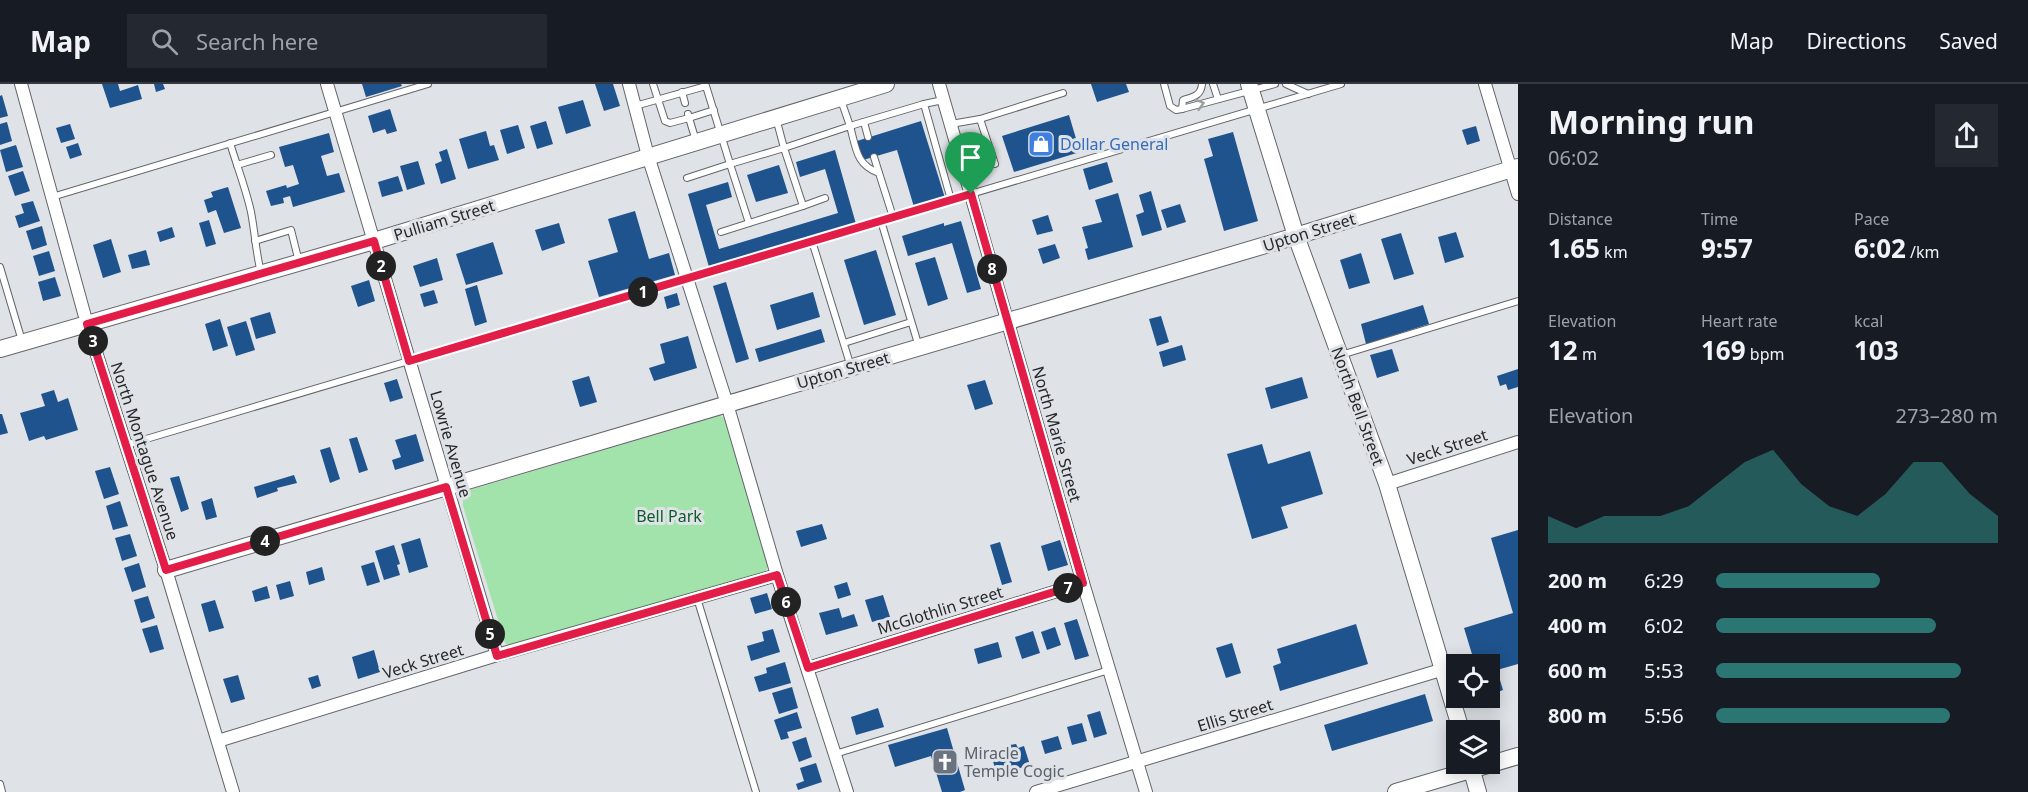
<!DOCTYPE html>
<meta charset="utf-8">
<style>
:root{--surface:#171b24;--page:#242831;--text:#f1f3f6;--muted:#9ea1a6;--line:#363941;--accent:#2b7573}
body{margin:0;font-family:"Noto Sans",sans-serif;background:var(--page);color:var(--text);height:100vh;display:flex;flex-direction:column;font-size:22px;white-space:nowrap}
*{box-sizing:border-box;margin:0}
p{font-size:20px;color:var(--muted)}
.icon{flex:none;width:33px;height:33px;fill:none;stroke:currentColor;stroke-width:2;stroke-linecap:round;stroke-linejoin:round}
.map{position:relative;flex:1;overflow:hidden}
.panel{display:flex;flex-direction:column;background:var(--surface);width:510px}
.panel>*{flex:none}
.fabs{position:absolute;left:1446px;top:570px;display:grid;gap:12px}
.fabs a{display:grid;place-items:center;width:54px;height:54px;border-radius:0px;background:var(--surface);box-shadow:0 3px 15px #0003;font-size:30px}
.pin{position:absolute;display:grid;place-items:center;width:51px;height:51px;color:#fff;margin:-62px -26px;border-radius:50% 50% 50% 0;rotate:-45deg;box-shadow:0 0 6px #0007}
.pin .icon{rotate:45deg}
.km{position:absolute;width:30px;height:30px;margin:-15px;border-radius:50%;background:#222;color:#fff;font-size:16px;line-height:30px;text-align:center}
.round{display:grid;place-items:center;flex:none;width:63px;height:63px;border-radius:0px;background:var(--page)}
.head{display:flex;align-items:center;justify-content:space-between;height:102px;padding:0 30px}
h1{font-size:33px;font-weight:700;line-height:45px}
.stats{display:grid;grid-template-columns:repeat(3,1fr);gap:9px;height:102px;padding:6px 30px}
.stats div{display:grid;align-content:center}
.stats b{font-size:26px;font-weight:700}
.stats small{font-size:16px;font-weight:400}
.stats p{font-size:16px}
.chart{height:168px;padding:12px 30px}
.chart p{display:flex;justify-content:space-between}
.chart svg{width:100%;height:108px;margin-top:6px;fill:var(--accent);opacity:.7}
ul{padding:0 30px;list-style:none;font-size:20px}
li{display:grid;grid-template-columns:96px 72px 1fr;align-items:center;height:45px}
li i{height:15px;border-radius:8px;background:var(--accent)}
header{display:flex;align-items:center;gap:36px;box-sizing:border-box;height:84px;padding:0 30px;background:var(--surface);border-bottom:2px solid var(--line)}
header strong{font-size:28px}
nav{display:flex;gap:33px;margin-inline-start:auto;font-size:21px}
.search{width:420px;height:54px;background:var(--page);display:flex;align-items:center;gap:15px;box-sizing:border-box;padding:0 21px;border-radius:0px;color:var(--muted);font-size:22px}
main{display:flex;flex:1;min-height:0}
.map>svg:first-child{display:block}
</style>
<header>
<strong>Map</strong>
<div class="search"><svg class="icon" aria-label="search" viewBox="0 0 24 24"><circle cx="10" cy="10" r="6"/><path d="M15 15l6 6"/></svg>Search here</div>
<nav><a>Map</a><a>Directions</a><a>Saved</a></nav>
</header>
<main>
<div class="map">
<svg width="1518" height="708" viewBox="0 0 1518 708">
<rect width="100%" height="100%" fill="#dfe2e6"/>
<!-- green -->
<path fill="#a1e3ab" d="M719 332 723 333 726 339 769 481 764 489 515 561H508L505 559 463 422V412L466 407Z"/>
<!-- building -->
<g fill="#1f538e">
<path d="M102 0H118L120 7 138 1 142 15 110 24Z"/>
<path d="M154 0H163L165 5 156 8Z"/>
<path d="M362 0H401L402 2 366 13Z"/>
<path d="M595 0H613L620 22 604 27Z"/>
<path d="M1091 0H1126L1129 8 1097 18Z"/>
<path d="M2 11 8 32 0 34V12Z"/>
<path d="M583 16 591 42 566 50 558 23Z"/>
<path d="M390 25 397 47 387 50 385 45 373 49 368 32Z"/>
<path d="M1069 31 1080 68 1014 88 1002 52Z"/>
<path d="M546 37 553 60 537 65 530 42Z"/>
<path d="M921 37 945 114 914 123 897 66 863 76 857 57Z"/>
<path d="M7 38 12 57 0 61V40Z"/>
<path d="M70 40 75 55 61 59 56 44Z"/>
<path d="M518 41 525 64 507 70 500 46Z"/>
<path d="M1476 42 1480 57 1467 61 1462 46Z"/>
<path d="M486 47 490 62 494 61 499 76 468 85 459 55Z"/>
<path d="M1233 48 1258 137 1224 147 1204 75 1213 72 1208 55Z"/>
<path d="M329 49 334 68 321 72 327 92 339 89 345 108 293 123 290 112 283 114 284 119 271 122 266 107 286 101 287 104 299 100 293 81 285 83 279 63Z"/>
<path d="M78 59 82 71 70 75 66 63Z"/>
<path d="M16 61 23 83 6 88 0 66Z"/>
<path d="M447 65 456 95 441 100 435 80 442 77 439 68Z"/>
<path d="M835 66 856 140 709 183 688 110 728 98 732 113 706 121 719 165 838 129 825 85 800 93 796 78Z"/>
<path d="M418 77 425 100 407 106 400 82Z"/>
<path d="M1107 78 1113 98 1089 106 1083 85Z"/>
<path d="M779 81 788 109 756 118 747 91Z"/>
<path d="M23 87 30 107 15 112 8 92Z"/>
<path d="M398 92 403 107 382 113 378 98Z"/>
<path d="M228 103 241 144 224 149 216 126 208 129 204 116 213 113 211 108Z"/>
<path d="M1151 107 1162 146 1142 152 1136 131 1144 128 1139 111Z"/>
<path d="M1118 109 1133 163 1088 176 1085 165 1088 164 1082 143 1102 138 1095 116Z"/>
<path d="M33 117 40 137 19 144 15 132 24 129 21 120Z"/>
<path d="M1180 120 1186 138 1167 144 1161 126Z"/>
<path d="M635 127 649 175 669 169 675 191 599 213 588 177 618 168 608 135Z"/>
<path d="M1048 131 1053 147 1037 151 1032 136Z"/>
<path d="M209 136 216 160 206 163 199 139Z"/>
<path d="M961 137 981 205 967 209 952 159 908 172 902 152 944 139V142Z"/>
<path d="M559 139 565 159 542 167 535 146Z"/>
<path d="M42 142 47 161 32 166 26 147Z"/>
<path d="M172 143 175 153 160 158 157 148Z"/>
<path d="M1456 148 1464 173 1445 179 1438 153Z"/>
<path d="M1401 149 1414 190 1394 196 1381 155Z"/>
<path d="M111 155 121 188 103 194 93 161Z"/>
<path d="M493 158 503 190 466 201 456 170Z"/>
<path d="M1055 160 1060 174 1043 180 1038 165Z"/>
<path d="M146 166 150 181 132 185 128 171Z"/>
<path d="M876 166 896 231 864 241 844 176Z"/>
<path d="M49 167 55 187 39 192 33 172Z"/>
<path d="M1361 169 1370 199 1349 205 1340 176Z"/>
<path d="M935 173 948 215 928 222 915 179Z"/>
<path d="M437 174 443 196 420 203 413 182Z"/>
<path d="M55 193 61 212 43 217 38 198Z"/>
<path d="M369 196 375 217 358 223 351 202Z"/>
<path d="M726 198 749 275 736 279 713 202Z"/>
<path d="M477 201 487 238 475 242 465 205Z"/>
<path d="M434 206 438 219 424 223 420 210Z"/>
<path d="M813 208 820 233 777 246 770 221Z"/>
<path d="M677 209 680 221 667 225 664 213Z"/>
<path d="M1423 221 1429 240 1366 260 1361 240Z"/>
<path d="M270 228 276 249 256 255 250 234Z"/>
<path d="M1161 232 1169 258 1157 262 1149 235Z"/>
<path d="M220 235 228 262 213 267 205 240Z"/>
<path d="M246 237 255 266 236 272 227 243Z"/>
<path d="M821 245 825 258 759 278 755 265Z"/>
<path d="M688 252 697 284 654 297 649 284 665 279 660 260Z"/>
<path d="M1182 261 1186 276 1163 283 1159 268Z"/>
<path d="M1392 265 1399 287 1377 294 1370 271Z"/>
<path d="M1518 285V303L1508 306 1506 300 1500 302 1497 292Z"/>
<path d="M589 292 597 318 580 323 572 297Z"/>
<path d="M1302 293 1308 314 1271 325 1265 304Z"/>
<path d="M397 295 403 314 390 318 384 299Z"/>
<path d="M985 296 993 320 975 326 967 301Z"/>
<path d="M54 306 58 318 68 314 78 346 46 356 44 352 29 357 20 329 45 322 41 310Z"/>
<path d="M0 330H2L8 349 0 351Z"/>
<path d="M416 350 424 377 395 386 392 376 401 373 395 356Z"/>
<path d="M357 353 368 386 359 389 349 355Z"/>
<path d="M1262 360 1268 380 1310 367 1323 410 1281 423 1288 444 1252 455 1227 370Z"/>
<path d="M330 363 340 395 330 399 320 366Z"/>
<path d="M110 383 119 410 104 415 95 387Z"/>
<path d="M294 391 297 399 277 404 278 407 257 414 254 403Z"/>
<path d="M179 392 189 425 181 428 170 394Z"/>
<path d="M212 414 217 433 206 436 201 418Z"/>
<path d="M120 417 128 442 113 446 106 422Z"/>
<path d="M822 440 827 455 801 463 796 447Z"/>
<path d="M1518 446V580L1497 586 1503 606 1490 611V580H1475L1464 544 1513 529 1491 454Z"/>
<path d="M130 450 137 472 122 477 115 454Z"/>
<path d="M420 454 428 483 409 489 401 460Z"/>
<path d="M1060 456 1068 481 1048 487 1041 462Z"/>
<path d="M1000 458 1012 498 1002 501 990 461Z"/>
<path d="M394 461 400 480 397 481 400 491 384 496 375 467Z"/>
<path d="M374 478 380 498 367 502 361 482Z"/>
<path d="M139 479 146 503 132 508 124 484Z"/>
<path d="M322 483 325 496 309 501 306 488Z"/>
<path d="M290 497 294 512 280 516 276 501Z"/>
<path d="M847 498 851 511 838 515 834 502Z"/>
<path d="M267 502 270 514 255 518 252 507Z"/>
<path d="M767 509 772 525 755 530 750 514Z"/>
<path d="M883 511 890 533 872 538 865 516Z"/>
<path d="M148 512 155 534 141 539 134 516Z"/>
<path d="M215 516 224 544 209 548 201 520Z"/>
<path d="M839 524 842 534 854 530 858 542 826 551 819 529Z"/>
<path d="M1077 535 1089 572 1075 576 1064 539Z"/>
<path d="M1356 540 1368 580 1280 607 1273 582 1281 579 1277 565Z"/>
<path d="M157 541 164 565 150 569 142 545Z"/>
<path d="M1055 543 1061 561 1047 566 1041 548Z"/>
<path d="M773 545 780 568 751 577 747 562 764 557 762 548Z"/>
<path d="M1033 547 1040 569 1022 575 1015 553Z"/>
<path d="M998 558 1002 573 978 580 974 565Z"/>
<path d="M1232 559 1241 589 1226 594 1216 564Z"/>
<path d="M374 566 380 588 358 595 352 573Z"/>
<path d="M785 578 791 599 759 608 754 593 767 589 766 584Z"/>
<path d="M238 591 245 615 231 619 223 595Z"/>
<path d="M318 591 321 602 312 605 308 594Z"/>
<path d="M792 603 798 624 779 630 772 609Z"/>
<path d="M1425 610 1433 637 1332 667 1324 641Z"/>
<path d="M878 624 884 643 856 651 851 633Z"/>
<path d="M1100 627 1107 650 1094 654 1087 631Z"/>
<path d="M797 628 802 644 787 648 789 654 781 656 774 636Z"/>
<path d="M1082 639 1087 657 1072 661 1067 643Z"/>
<path d="M947 644 965 706 960 708H942L931 672 895 683 888 661Z"/>
<path d="M1058 652 1062 665 1045 670 1041 657Z"/>
<path d="M806 653 812 673 799 678 792 658Z"/>
<path d="M1016 660 1018 664 1024 662 1030 681 997 691 992 674 1012 668 1010 661Z"/>
<path d="M816 679 822 698 798 706 796 700 804 697 800 684Z"/>
</g>
<g fill="none" stroke-linecap="round" stroke-linejoin="round">
<!-- lane casing -->
<g stroke="#636569" stroke-width="8">
<g id="lane">
<path d="M653 0 665 37 670 39 689 34 696 57"/>
<path d="M1164 0 1170 22 1176 26 1182 25 1275 0"/>
<path d="M1213 0 1218 15"/>
<path d="M1286 0 1308 10"/>
<path d="M682 8 685 19"/>
<path d="M841 16 850 42 924 20"/>
<path d="M943 16 924 20 951 116"/>
<path d="M635 22 706 2 730 80 687 94"/>
<path d="M1182 25 1183 16C1193 13 1201 12 1202 0"/>
<path d="M688 30 689 34 714 26"/>
<path d="M980 35 995 80"/>
<path d="M864 38 868 53"/>
<path d="M951 40 980 35 1063 9"/>
<path d="M230 59C237 82 246 105 251 128 255 149 256 169 261 189"/>
<path d="M874 73 879 89"/>
<path d="M237 81 271 71"/>
<path d="M52 113 428 0"/>
<path d="M825 114 803 122 784 64 850 42C856 64 856 81 879 89L893 133"/>
<path d="M881 137 919 263"/>
<path d="M749 139 730 80 784 64 776 34"/>
<path d="M721 148 803 122"/>
<path d="M255 157 291 146 299 178"/>
<path d="M812 157 851 283"/>
<path d="M0 183 22 257"/>
<path d="M844 259 911 238"/>
<path d="M1341 271 1518 217"/>
<path d="M126 361 1341 0"/>
<path d="M697 514 756 708"/>
<path d="M835 670 1109 586"/>
<path d="M0 700 2 708"/>
</g>
</g>
<!-- street casing -->
<g stroke="#636569" stroke-width="14">
<g id="street">
<path d="M21 0 87 240 166 486 233 708"/>
<path d="M327 0 497 571"/>
<path d="M629 0 648 72 727 320 777 491 847 708"/>
<path d="M939 0 1083 499 1146 708"/>
<path d="M1485 0 1518 110"/>
<path d="M1387 400 1518 358"/>
<path d="M808 584 1083 499"/>
<path d="M218 657 497 571 777 491"/>
<path d="M1036 708 1444 585"/>
</g>
</g>
<!-- secondary casing -->
<g stroke="#636569" stroke-width="18">
<g id="secondary">
<path d="M1249 0 1296 152 1387 400 1461 646"/>
<path d="M0 265 374 157 886 0"/>
<path d="M166 486 1296 152 1518 83"/>
<path d="M1470 680 1478 708"/>
<path d="M1396 708 1518 672"/>
</g>
</g>
<!-- lane -->
<use href="#lane" stroke="#fff" stroke-width="6"/>
<!-- street -->
<use href="#street" stroke="#fff" stroke-width="12"/>
<!-- secondary -->
<use href="#secondary" stroke="#fff" stroke-width="16"/>
</g>
<!-- one-way arrows -->
<defs><path id="oneway-chevron" d="M-2-3.5L2.5 0L-2 3.5" fill="none" stroke-width="1.6" stroke-linecap="round" stroke-linejoin="round" transform="scale(1.5)"/></defs>
<use stroke="#9d9e9f" href="#oneway-chevron" transform="translate(1200 20) rotate(-16)"/>
<g fill="none" stroke-linecap="round" stroke-linejoin="round">
<!-- route casing -->
<g stroke="#fff" stroke-width="12">
<path id="route" d="M971 110 1083 499 808 584 777 491 497 572 446 403 166 486 87 240 374 157 409 277Z"/>
</g>
<!-- route -->
<use href="#route" stroke="#e11d48" stroke-width="8"/>
</g>
<!-- icons -->
<defs>
<g id="shop-square" transform="scale(1.35)"><rect x="-9" y="-9" width="18" height="18" rx="4" fill="#3f7fe0" stroke="#dfe2e6"/><path d="M-5-2.5h2.3a2.7 3.5 0 0 1 5.4 0H5L5.5 6h-11ZM-1.5-2.5h3a1.5 2.3 0 0 0-3 0Z" fill="#fff"/></g>
<g id="church-square" transform="scale(1.35)"><rect x="-9" y="-9" width="18" height="18" rx="4" fill="#6b7280" stroke="#dfe2e6"/><path d="M-1.2-6h2.4v3.5h3.3v2.4h-3.3V6h-2.4V-.1h-3.3v-2.4h3.3Z" fill="#fff"/></g>
</defs>
<g fill-rule="evenodd">
<use href="#shop-square" x="1041" y="60"/>
<use href="#church-square" x="945" y="678"/>
</g>
<g text-anchor="middle" dominant-baseline="central" stroke-width="6" stroke-linejoin="round" paint-order="stroke">
<!-- shop labels -->
<g font-size="16" fill="#366cbe" stroke="#dfe2e6" text-anchor="start">
<text x="1060" y="60">Dollar General</text>
</g>
<!-- street labels -->
<g font-size="16" fill="#262729" stroke="#dfe2e6">
<text transform="translate(444 136) rotate(-17)">Pulliam Street</text>
<text transform="translate(1309 148) rotate(-17)">Upton Street</text>
<text transform="translate(843 286) rotate(-16)">Upton Street</text>
<text transform="translate(1358 322) rotate(70)">North Bell Street</text>
<text transform="translate(1057 350) rotate(74)">North Marie Street</text>
<text transform="translate(451 360) rotate(74)">Lowrie Avenue</text>
<text transform="translate(1447 363) rotate(-18)">Veck Street</text>
<text transform="translate(145 367) rotate(72)">North Montague Avenue</text>
<text transform="translate(940 526) rotate(-17)">McGlothlin Street</text>
<text transform="translate(423 577) rotate(-17)">Veck Street</text>
<text transform="translate(1235 631) rotate(-17)">Ellis Street</text>
</g>
<!-- park labels -->
<g font-size="16" fill="#0c5d27" stroke="#dfe2e6">
<text x="669" y="432">Bell Park</text>
</g>
<!-- worship labels -->
<g font-size="16" fill="#5b616d" stroke="#dfe2e6" text-anchor="start">
<text x="964" y="669">Miracle<tspan x="964" dy="18">Temple Cogic</tspan></text>
</g>
</g>
</svg>
<div class="fabs">
<a><svg class="icon" aria-label="locate" viewBox="0 0 24 24"><circle cx="12" cy="12" r="6"/><path d="M12 2v4M12 18v4M2 12h4M18 12h4"/></svg></a>
<a><svg class="icon" aria-label="layers" viewBox="0 0 24 24"><path d="M12 4l9 5-9 5-9-5zM3 14l9 5 9-5"/></svg></a>
</div>
<div class="pin" style="left:971px;top:110px;background:#1e9e55"><svg class="icon" aria-label="arrive" viewBox="0 0 24 24"><path d="M6 21V4h12l-3 4 3 4H6"/></svg></div>
<b class="km" style="left:643px;top:208px">1</b>
<b class="km" style="left:381px;top:182px">2</b>
<b class="km" style="left:93px;top:257px">3</b>
<b class="km" style="left:265px;top:457px">4</b>
<b class="km" style="left:490px;top:550px">5</b>
<b class="km" style="left:786px;top:518px">6</b>
<b class="km" style="left:1068px;top:504px">7</b>
<b class="km" style="left:992px;top:185px">8</b>
</div>
<section class="panel">
<div class="head"><div><h1>Morning run</h1><p>06:02</p></div><a class="round"><svg class="icon" aria-label="share" viewBox="0 0 24 24"><path d="M12 15V3M7 8l5-5 5 5M5 13v7h14v-7"/></svg></a></div>
<div class="stats">
<div><p>Distance</p><b>1.65<small> km</small></b></div>
<div><p>Time</p><b>9:57</b></div>
<div><p>Pace</p><b>6:02<small> /km</small></b></div>
</div>
<div class="stats">
<div><p>Elevation</p><b>12<small> m</small></b></div>
<div><p>Heart rate</p><b>169<small> bpm</small></b></div>
<div><p>kcal</p><b>103</b></div>
</div>
<div class="chart"><p><span>Elevation</span>273–280 m</p>
<svg viewBox="0 0 160 44" preserveAspectRatio="none"><path d="M0 44V33L10 38L20 33L30 33L40 33L50 29L60 20L70 11L80 6L90 20L100 29L110 33L120 24L130 11L140 11L150 24L160 33V44z"/></svg>
</div>
<ul>
<li><b>200 m</b>6:29<i style="width:58%"></i></li>
<li><b>400 m</b>6:02<i style="width:78%"></i></li>
<li><b>600 m</b>5:53<i style="width:87%"></i></li>
<li><b>800 m</b>5:56<i style="width:83%"></i></li>
</ul>
</section>
</main>
